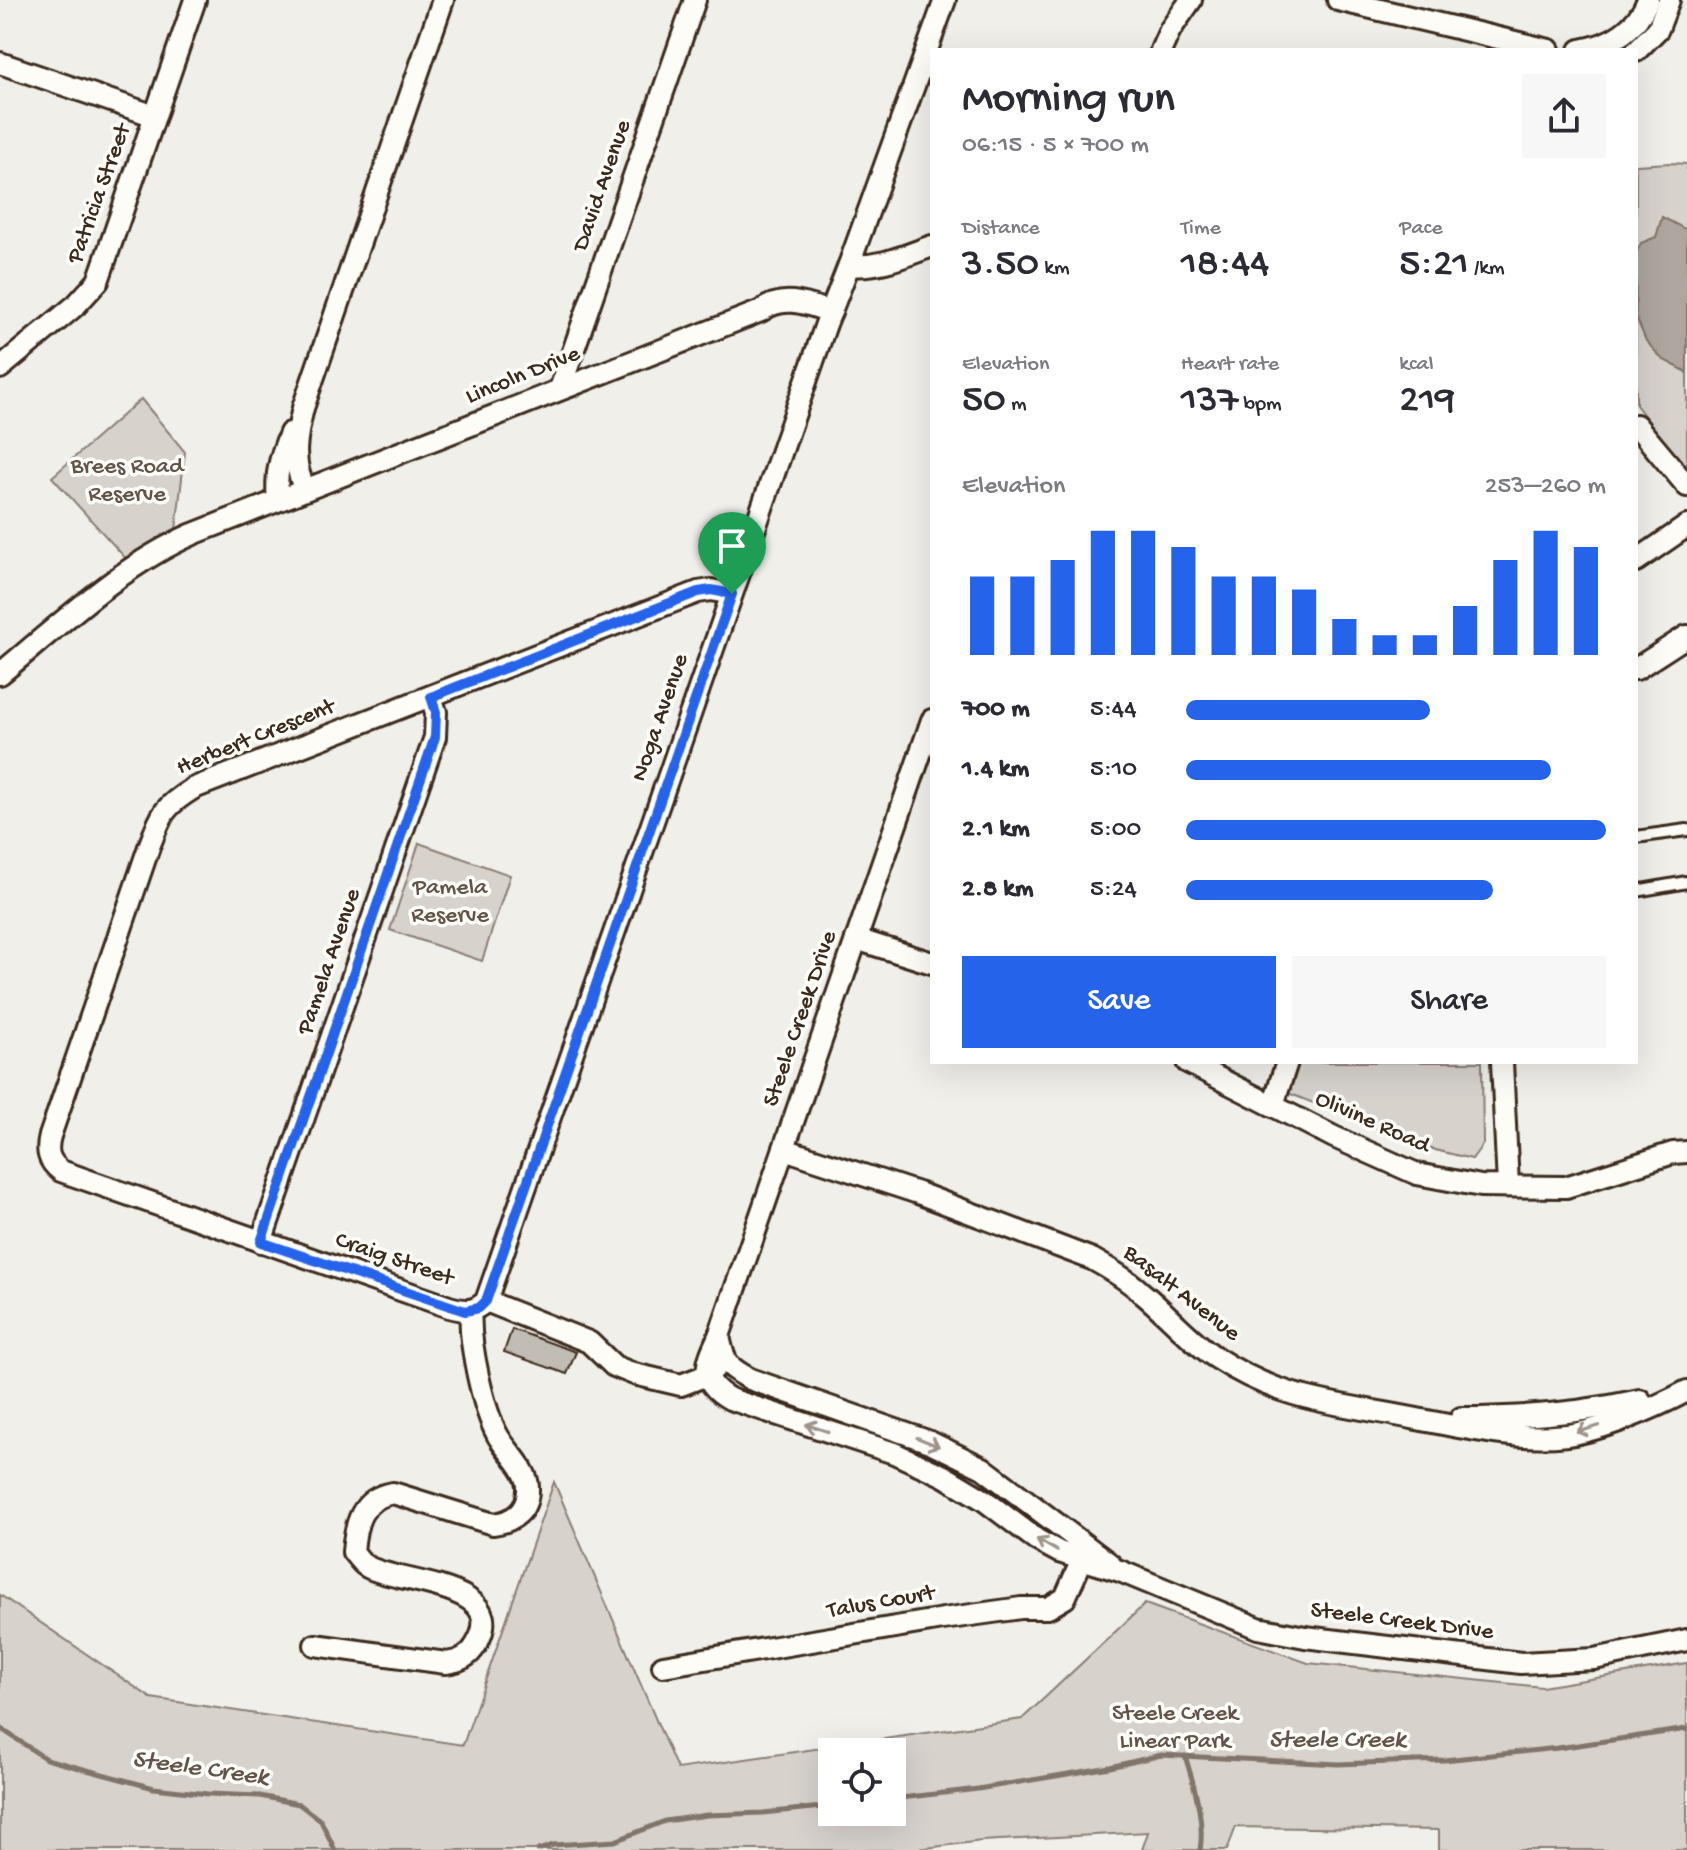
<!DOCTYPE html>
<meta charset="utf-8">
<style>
:root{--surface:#fff;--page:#f7f7f7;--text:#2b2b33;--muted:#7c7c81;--accent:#2563eb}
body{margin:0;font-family:"Gochi Hand",sans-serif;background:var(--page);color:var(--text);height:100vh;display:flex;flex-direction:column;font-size:30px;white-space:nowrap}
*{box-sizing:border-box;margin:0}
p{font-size:26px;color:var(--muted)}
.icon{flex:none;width:44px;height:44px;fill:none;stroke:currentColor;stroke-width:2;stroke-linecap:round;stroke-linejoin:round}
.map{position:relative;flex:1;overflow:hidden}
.details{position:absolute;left:930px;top:48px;width:708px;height:1016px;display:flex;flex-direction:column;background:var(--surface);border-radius:0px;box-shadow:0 8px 32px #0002}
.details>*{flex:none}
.fabs{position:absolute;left:818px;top:1738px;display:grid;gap:16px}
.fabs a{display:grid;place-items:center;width:88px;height:88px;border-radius:0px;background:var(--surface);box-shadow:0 8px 32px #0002;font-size:40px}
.pin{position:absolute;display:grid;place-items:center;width:68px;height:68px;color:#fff;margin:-82px -34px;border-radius:50% 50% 50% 0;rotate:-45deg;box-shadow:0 0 8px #0007}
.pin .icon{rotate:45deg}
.round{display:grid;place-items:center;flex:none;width:84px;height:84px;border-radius:0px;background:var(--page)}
.summary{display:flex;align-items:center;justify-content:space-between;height:136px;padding:0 32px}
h1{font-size:44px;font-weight:600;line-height:60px}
.metrics{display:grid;grid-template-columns:repeat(3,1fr);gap:12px;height:136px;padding:8px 32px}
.metrics div{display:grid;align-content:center}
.metrics b{font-size:40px;font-weight:600}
.metrics small{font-size:22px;font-weight:400}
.metrics p{font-size:22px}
.chart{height:224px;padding:16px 32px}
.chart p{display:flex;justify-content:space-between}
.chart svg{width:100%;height:144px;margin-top:8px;stroke:var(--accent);stroke-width:6}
.cta{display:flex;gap:16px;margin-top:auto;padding:16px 32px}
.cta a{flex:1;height:92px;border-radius:0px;background:var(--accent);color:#fff;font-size:32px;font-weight:600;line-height:92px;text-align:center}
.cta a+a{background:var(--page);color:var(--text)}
ul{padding:0 32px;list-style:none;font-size:26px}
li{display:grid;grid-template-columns:128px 96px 1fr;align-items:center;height:60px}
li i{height:20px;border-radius:10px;background:var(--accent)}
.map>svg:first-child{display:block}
</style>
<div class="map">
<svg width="1687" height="1850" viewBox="0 0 1687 1850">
<rect width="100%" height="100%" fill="#f1efea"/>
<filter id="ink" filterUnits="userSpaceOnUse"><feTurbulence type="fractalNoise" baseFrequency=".0125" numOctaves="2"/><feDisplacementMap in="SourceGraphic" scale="16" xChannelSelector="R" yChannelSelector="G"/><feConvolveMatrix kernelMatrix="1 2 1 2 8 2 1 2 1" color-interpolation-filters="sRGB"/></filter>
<g filter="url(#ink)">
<!-- green -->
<g fill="#d7d2cc" stroke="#897e75" stroke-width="2" fill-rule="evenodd">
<path d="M1670 163 1687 164V470L1636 405V165Z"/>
<path d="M141 399 185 452 176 530 128 561 52 477Z"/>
<path d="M419 843 510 875 482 961 390 930Z"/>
<path d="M1284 1062H1482L1483 1144 1472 1159 1431 1149 1275 1088Z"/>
<path d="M554 1482 677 1769 1022 1719 1145 1604 1308 1663 1542 1687 1687 1663V1850H1439V1830L1236 1827 1227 1850H1142L1148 1832 982 1841 910 1850H0V1595L151 1698 463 1745ZM832 1752H892V1812H832Z"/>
</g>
<!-- water -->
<path fill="#aea69f" stroke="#80746b" stroke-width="2" d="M1662 217 1687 230V372L1662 359 1646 341 1636 317V253L1641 243 1656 237Z"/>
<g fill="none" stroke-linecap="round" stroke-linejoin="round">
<!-- stream -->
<g stroke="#80746b" stroke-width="5">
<path d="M0 1728 46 1759 154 1788 208 1794 260 1796 299 1804 321 1821 335 1850"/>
<path d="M1185 1756C1194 1784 1205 1821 1200 1850"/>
<path d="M892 1799 978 1789 1110 1767 1161 1755 1338 1764 1444 1760 1558 1748 1687 1729"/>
<path d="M538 1850 553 1845 615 1841 665 1821 707 1815 763 1813 832 1806"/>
</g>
</g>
<!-- building -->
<path fill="#c1bcb4" stroke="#3b2a1e" stroke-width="2" d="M512 1329 576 1352 567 1374 504 1352Z"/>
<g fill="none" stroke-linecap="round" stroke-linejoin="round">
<!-- service casing -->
<g stroke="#3b2a1e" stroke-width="16">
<g id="service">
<path d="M1636 837 1687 830"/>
<path d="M1636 891 1687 882"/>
</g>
</g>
<!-- minor casing -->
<g stroke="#3b2a1e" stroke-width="26">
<g id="minor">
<path d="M1338 0 1549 50"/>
<path d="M1161 50 1170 30 1191 0"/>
<path d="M1580 50C1611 45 1636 30 1648 0"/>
<path d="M1636 51 1658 29 1669 0"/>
<path d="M0 63 155 116"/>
<path d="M849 265C879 268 904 256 932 246"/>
<path d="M0 368 76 305 98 281 195 0"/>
<path d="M560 389 695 0"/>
<path d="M1636 425 1687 486"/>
<path d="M305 489C291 462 296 437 303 408L443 0"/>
<path d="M278 500C275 475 280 457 290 433"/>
<path d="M1636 561 1687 526"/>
<path d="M732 594 711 590 698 592 194 788C163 807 162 813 149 847L50 1136C46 1151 48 1161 61 1171L449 1307C464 1311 474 1313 486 1301L826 324 849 265 945 0"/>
<path d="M1636 669 1687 636"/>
<path d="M0 674C61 624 120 566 193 534L761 311C783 294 807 304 831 312"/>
<path d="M932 720 719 1336C706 1363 698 1381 730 1399L894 1453 944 1476 984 1500 1037 1540 1059 1552 1120 1571 1258 1628 1305 1637 1521 1663 1594 1659 1687 1640"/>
<path d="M856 939 932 963"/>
<path d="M1187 1062 1334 1137 1417 1174 1481 1186 1566 1187 1673 1153 1687 1152"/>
<path d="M1502 1062 1508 1186"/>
<path d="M1273 1105 1287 1062"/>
<path d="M784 1149 918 1193 1092 1259C1110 1269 1127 1279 1142 1293 1167 1313 1188 1339 1215 1357 1285 1403 1339 1403 1417 1419 1465 1428 1518 1441 1567 1435 1603 1430 1655 1408 1687 1391"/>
<path d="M261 1242 435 737 436 712 431 697"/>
<path d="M486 1301 589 1342 614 1366 634 1374 681 1385 707 1375 715 1368"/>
<path d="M719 1336C724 1362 726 1366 750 1379L930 1442 983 1468 1110 1564"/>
<path d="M1461 1418C1522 1418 1581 1413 1640 1400"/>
<path d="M315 1645 446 1663C460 1661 469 1657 476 1645 514 1582 394 1584 366 1566 361 1563 357 1556 353 1552 355 1524 361 1498 393 1493L493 1524C513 1522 528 1511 528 1489 529 1470 507 1452 498 1436 483 1409 468 1341 471 1310"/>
<path d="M663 1666 943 1619 1021 1608H1048L1065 1598 1082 1560"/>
</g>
</g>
<!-- service -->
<use href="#service" stroke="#fdfcf7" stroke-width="10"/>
<!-- minor -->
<use href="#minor" stroke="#fdfcf7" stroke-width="20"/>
</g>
<!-- one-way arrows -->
<defs><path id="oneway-shaft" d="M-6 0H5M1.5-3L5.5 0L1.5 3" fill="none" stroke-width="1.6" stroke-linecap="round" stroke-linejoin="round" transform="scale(2)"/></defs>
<g stroke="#9c938a">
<use href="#oneway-shaft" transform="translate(817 1428) rotate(-162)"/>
<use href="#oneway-shaft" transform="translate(1588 1429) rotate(164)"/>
<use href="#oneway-shaft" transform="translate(928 1442) rotate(22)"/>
<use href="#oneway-shaft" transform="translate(1047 1545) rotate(-150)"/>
</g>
</g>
<g fill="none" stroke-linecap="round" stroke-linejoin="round" filter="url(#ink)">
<!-- route casing -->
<g stroke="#fff" stroke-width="16">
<path id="route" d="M711 590 732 594 486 1301 479 1308 465 1311 261 1242 435 737 436 712 431 697 698 592Z"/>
</g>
<!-- route -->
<use href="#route" stroke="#2563eb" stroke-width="10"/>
</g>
<g text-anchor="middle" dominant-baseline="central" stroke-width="7" stroke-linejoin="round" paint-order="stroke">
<!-- street labels -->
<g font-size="24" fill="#3b2a1e" stroke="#fdfcf7">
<text transform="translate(603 186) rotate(-71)">David Avenue</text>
<text transform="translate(100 194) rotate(-70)">Patricia Street</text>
<text transform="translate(523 376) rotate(-22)">Lincoln Drive</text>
<text transform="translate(661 718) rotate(-71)">Noga Avenue</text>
<text transform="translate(256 738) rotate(-22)">Herbert Crescent</text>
<text transform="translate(330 962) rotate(-71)">Pamela Avenue</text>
<text transform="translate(801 1019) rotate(-71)">Steele Creek Drive</text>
<text transform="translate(1372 1123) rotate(24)">Olivine Road</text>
<text transform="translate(394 1260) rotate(19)">Craig Street</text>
<text transform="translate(1181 1294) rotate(38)">Basalt Avenue</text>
<text transform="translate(881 1603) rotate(-10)">Talus Court</text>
<text transform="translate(1402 1622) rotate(7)">Steele Creek Drive</text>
</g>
<!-- park labels -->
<g font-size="24" fill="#62544a" stroke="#fdfcf7">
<text x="127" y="467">Brees Road<tspan x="127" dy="28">Reserve</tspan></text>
<text x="450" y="888">Pamela<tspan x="450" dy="28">Reserve</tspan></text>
<text x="1175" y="1714">Steele Creek<tspan x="1175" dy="28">Linear Park</tspan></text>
</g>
<!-- water labels -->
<g font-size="26" font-style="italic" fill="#63554b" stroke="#fdfcf7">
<text x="1337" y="1741">Steele Creek</text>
<text transform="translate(200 1770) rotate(8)">Steele Creek</text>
</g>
</g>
</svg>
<div class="fabs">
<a><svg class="icon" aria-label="locate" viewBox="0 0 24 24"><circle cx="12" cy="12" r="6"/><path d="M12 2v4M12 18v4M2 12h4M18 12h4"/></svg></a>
</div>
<div class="pin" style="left:732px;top:594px;background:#1e9e55"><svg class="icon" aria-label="arrive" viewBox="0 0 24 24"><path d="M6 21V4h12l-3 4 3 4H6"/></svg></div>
<section class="details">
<div class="summary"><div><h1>Morning run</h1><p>06:15 · 5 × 700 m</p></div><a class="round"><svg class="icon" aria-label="share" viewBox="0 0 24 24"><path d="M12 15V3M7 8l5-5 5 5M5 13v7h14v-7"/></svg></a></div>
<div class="metrics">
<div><p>Distance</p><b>3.50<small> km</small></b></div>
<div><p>Time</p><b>18:44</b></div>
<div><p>Pace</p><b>5:21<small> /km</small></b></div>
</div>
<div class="metrics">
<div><p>Elevation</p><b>50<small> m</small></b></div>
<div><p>Heart rate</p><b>137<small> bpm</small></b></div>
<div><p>kcal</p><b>219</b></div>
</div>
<div class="chart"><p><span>Elevation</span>253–260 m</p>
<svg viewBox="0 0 160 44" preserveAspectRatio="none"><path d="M5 44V20M15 44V20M25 44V15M35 44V6M45 44V6M55 44V11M65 44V20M75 44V20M85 44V24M95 44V33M105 44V38M115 44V38M125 44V29M135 44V15M145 44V6M155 44V11"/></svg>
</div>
<ul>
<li><b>700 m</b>5:44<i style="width:58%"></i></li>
<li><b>1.4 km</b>5:10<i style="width:87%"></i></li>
<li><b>2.1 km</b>5:00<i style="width:100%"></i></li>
<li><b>2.8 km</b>5:24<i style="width:73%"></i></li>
</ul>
<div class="cta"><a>Save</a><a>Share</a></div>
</section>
</div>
